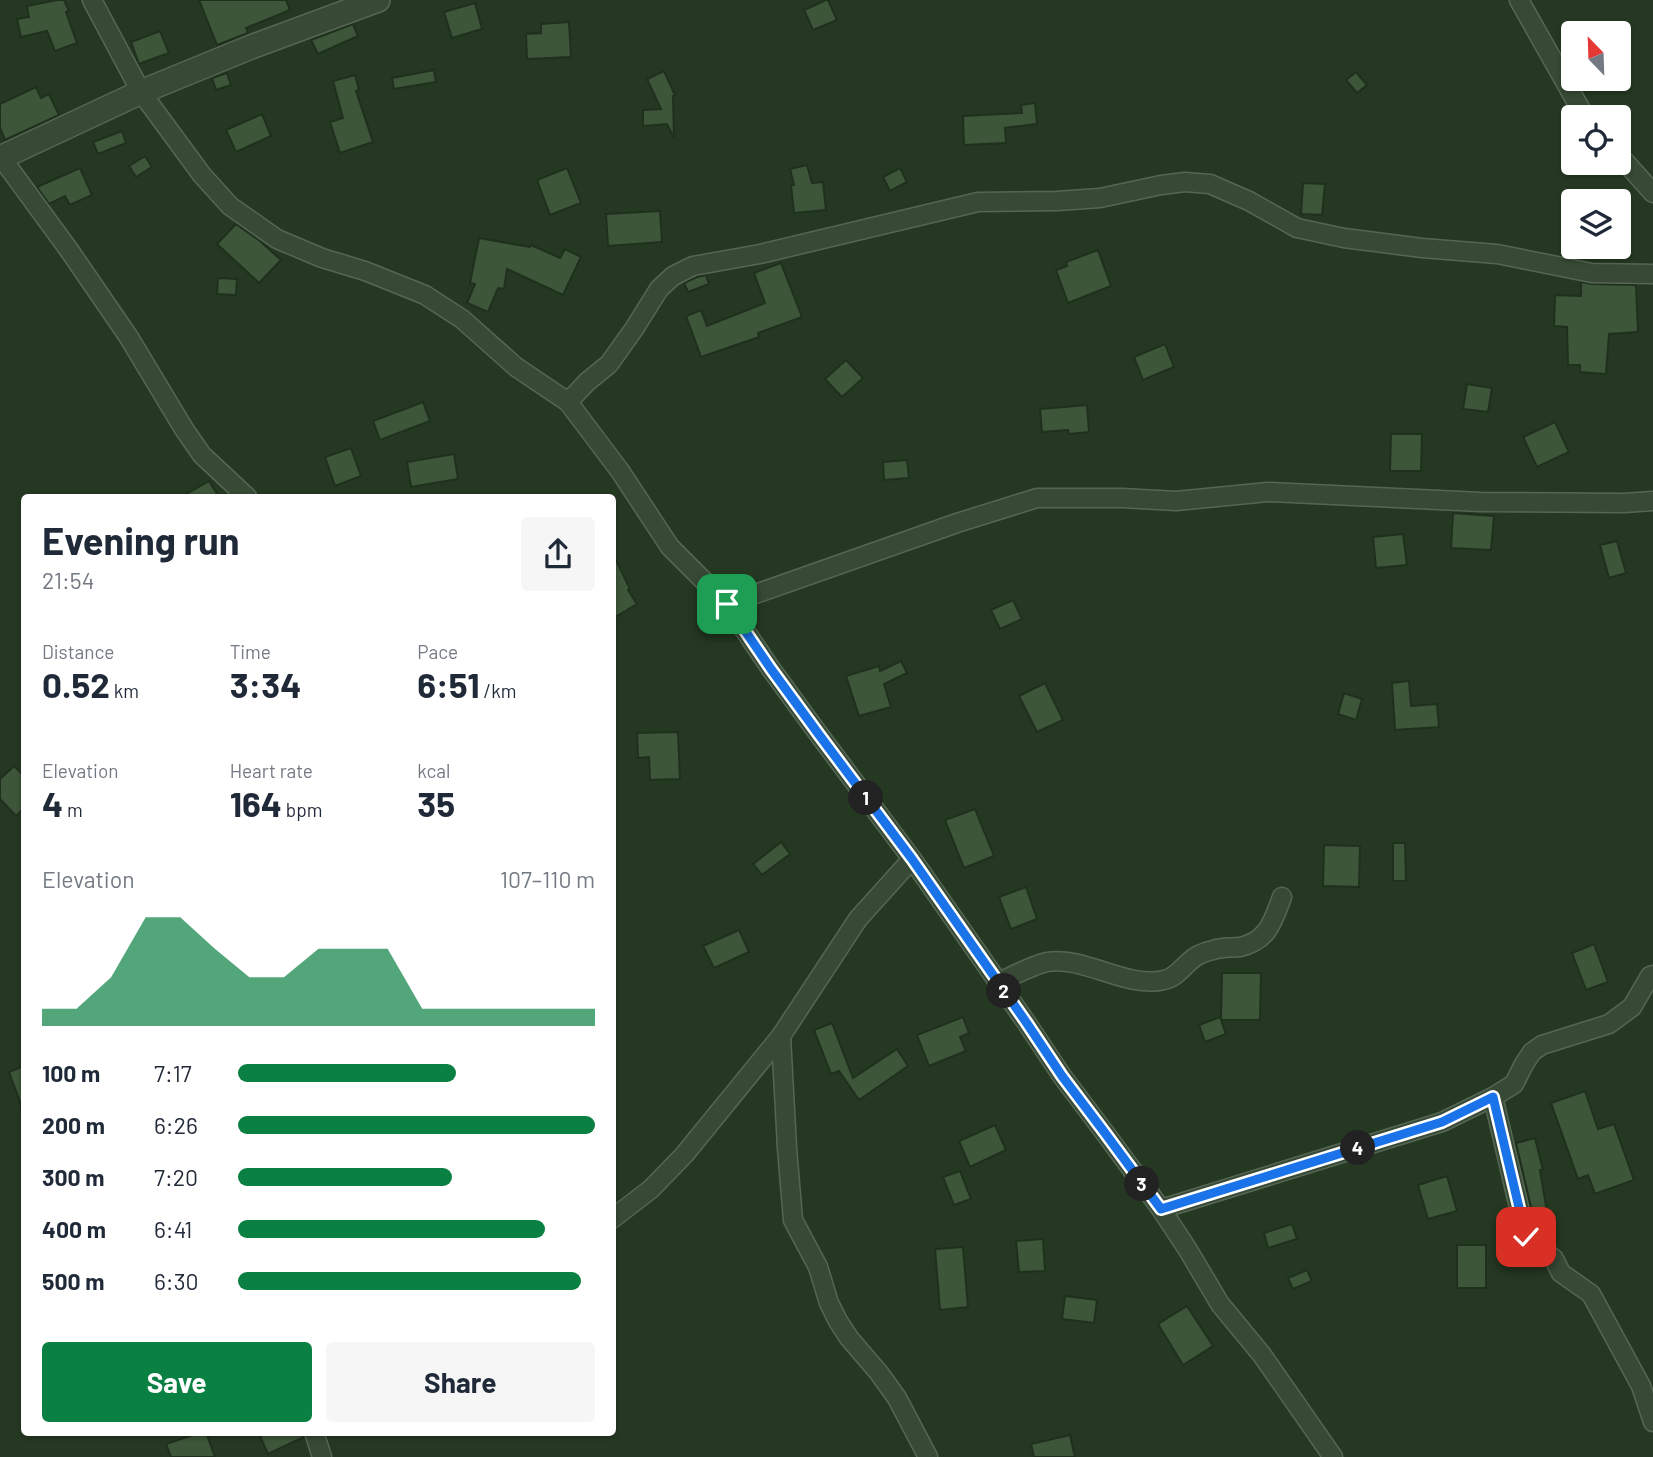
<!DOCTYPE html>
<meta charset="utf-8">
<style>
:root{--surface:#fff;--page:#f6f6f7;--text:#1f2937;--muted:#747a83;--accent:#0b8043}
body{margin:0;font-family:Barlow,sans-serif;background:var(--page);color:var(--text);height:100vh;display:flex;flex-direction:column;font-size:26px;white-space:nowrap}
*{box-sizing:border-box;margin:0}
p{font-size:23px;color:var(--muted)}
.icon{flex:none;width:38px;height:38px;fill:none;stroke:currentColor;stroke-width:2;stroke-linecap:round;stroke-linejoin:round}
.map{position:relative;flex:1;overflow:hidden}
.details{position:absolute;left:21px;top:494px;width:595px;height:942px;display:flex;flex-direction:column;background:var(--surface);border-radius:7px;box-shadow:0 2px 5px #0004}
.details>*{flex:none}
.needle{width:46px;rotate:337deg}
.fabs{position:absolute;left:1561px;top:21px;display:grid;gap:14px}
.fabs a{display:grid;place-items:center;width:70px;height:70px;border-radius:7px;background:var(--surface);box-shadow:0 2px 5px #0004;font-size:35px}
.pin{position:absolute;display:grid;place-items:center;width:60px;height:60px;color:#fff;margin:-30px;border-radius:14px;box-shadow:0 4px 10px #0006}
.km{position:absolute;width:35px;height:35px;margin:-18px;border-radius:50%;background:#222;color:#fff;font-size:19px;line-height:35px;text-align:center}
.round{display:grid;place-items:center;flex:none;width:74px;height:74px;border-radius:7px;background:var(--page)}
.overview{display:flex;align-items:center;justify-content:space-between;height:119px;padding:0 21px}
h1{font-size:38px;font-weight:700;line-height:52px}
.figures{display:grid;grid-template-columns:repeat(3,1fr);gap:10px;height:119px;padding:7px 21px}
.figures div{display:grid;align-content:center}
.figures b{font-size:35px;font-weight:700}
.figures small{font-size:19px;font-weight:400}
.figures p{font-size:19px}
.chart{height:196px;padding:14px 21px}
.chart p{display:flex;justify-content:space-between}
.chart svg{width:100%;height:126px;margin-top:7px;fill:var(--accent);opacity:.7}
.action{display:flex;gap:14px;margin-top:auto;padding:14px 21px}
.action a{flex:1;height:80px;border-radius:7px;background:var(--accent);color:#fff;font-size:28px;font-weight:700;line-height:80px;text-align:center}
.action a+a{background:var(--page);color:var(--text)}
ul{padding:0 21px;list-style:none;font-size:23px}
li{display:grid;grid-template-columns:112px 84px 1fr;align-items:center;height:52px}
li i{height:18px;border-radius:9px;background:var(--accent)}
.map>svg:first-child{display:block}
</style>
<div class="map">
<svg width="1653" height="1457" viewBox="0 0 1653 1457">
<rect width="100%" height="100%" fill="#253922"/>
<!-- building -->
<g fill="#3d5539" stroke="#1f301d" stroke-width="2">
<path d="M57 0H64L69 11 66 12 77 43 55 51 47 31 21 37 17 19 29 17 27 6Z"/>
<path d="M199 0H286L290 10 246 28 248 33 217 45Z"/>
<path d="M826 0H828L837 20 813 30 804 10Z"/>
<path d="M475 3 482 29 452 38 444 12Z"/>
<path d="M569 22 571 57 527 59 526 34 541 33V24Z"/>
<path d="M353 24 358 36 318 54 311 40Z"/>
<path d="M160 31 169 53 139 64 131 42Z"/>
<path d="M434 70 436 82 394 89 392 78Z"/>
<path d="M664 71 675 95 673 96 674 138 667 124 643 126V110L661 109 647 79Z"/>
<path d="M1356 72 1367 85 1357 93 1346 80Z"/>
<path d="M227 73 231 85 216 90 212 78Z"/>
<path d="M355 75 359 90 356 91 373 142 340 153 330 122 343 118 333 81Z"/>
<path d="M36 87 41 98 49 94 59 115 5 140 0 128V104Z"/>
<path d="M1035 103 1037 124 1005 128 1006 143 964 145 963 116 1022 113 1021 105Z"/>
<path d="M262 114 271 136 236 152 226 130Z"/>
<path d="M122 131 126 143 98 154 93 142Z"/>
<path d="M145 156 152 167 136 177 129 166Z"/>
<path d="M807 165 812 183 823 182 826 210 794 213 791 185H794L790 169Z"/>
<path d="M80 168 92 195 70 205 65 196 49 204 37 187Z"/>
<path d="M567 168 581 203 550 215 537 180Z"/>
<path d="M900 168 907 182 890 191 883 177Z"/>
<path d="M1303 183 1325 184 1322 215 1301 214Z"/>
<path d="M660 211 662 242 608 246 606 214Z"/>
<path d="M236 224 260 241 281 260 259 283 217 244Z"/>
<path d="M479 238 530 247 531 245 560 258 565 249 581 257 563 295 507 269 504 289 498 288 488 312 467 303 475 284 470 283Z"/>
<path d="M1098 250 1111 286 1068 303 1056 270 1067 266 1066 262Z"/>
<path d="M781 263 802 317 758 333 759 337 701 357 686 316 701 310 707 326 765 303 754 273Z"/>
<path d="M706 275 709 284 688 292 684 283 697 277Z"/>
<path d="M218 278 237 279 236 295 217 294Z"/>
<path d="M1581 282 1592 284 1636 285 1638 332 1609 334 1606 374 1580 372V365H1568L1567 327 1554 326 1555 295 1581 296Z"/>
<path d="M1165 344 1174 367 1143 380 1134 357Z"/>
<path d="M846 360 863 378 842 397 825 379Z"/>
<path d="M1467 384 1492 388 1488 412 1463 409Z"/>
<path d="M423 402 430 421 380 440 373 421Z"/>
<path d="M1087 405 1089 432 1069 434 1068 430 1042 432 1040 409Z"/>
<path d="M1555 422 1569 452 1537 467 1523 437Z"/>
<path d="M1391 434H1422L1421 471H1390Z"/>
<path d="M351 448 361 476 335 486 325 457Z"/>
<path d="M454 454 458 479 411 487 407 462Z"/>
<path d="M907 460 909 478 884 480 883 462Z"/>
<path d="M209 481 219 497H181Z"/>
<path d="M1453 513 1494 516 1491 550 1451 548Z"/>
<path d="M1403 534 1407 565 1376 568 1373 537Z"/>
<path d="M1617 541 1626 573 1609 578 1600 545Z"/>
<path d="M612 552 630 589 628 590 637 604 612 619Z"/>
<path d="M1013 600 1022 619 1000 629 991 610Z"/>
<path d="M901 661 907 673 884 684 891 707 859 716 846 676 879 666 880 671Z"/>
<path d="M1409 681 1411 706 1437 704 1439 727 1395 730 1392 683Z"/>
<path d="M1045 683 1063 720 1037 732 1019 696Z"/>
<path d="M1344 693 1362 699 1356 720 1338 714Z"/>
<path d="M678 732 680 779 650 780 649 757 638 758 637 733Z"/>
<path d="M14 766 24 776V808L16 816 0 799V779Z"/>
<path d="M975 809 994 856 964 868 945 820Z"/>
<path d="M781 842 790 854 762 875 753 864Z"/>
<path d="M1393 843H1405L1406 881H1393Z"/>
<path d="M1324 845 1360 846 1359 887 1323 886Z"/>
<path d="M1026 887 1037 919 1011 929 999 897Z"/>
<path d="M739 930 749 952 714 968 703 946Z"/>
<path d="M1594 944 1608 982 1586 990 1572 953Z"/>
<path d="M1222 973H1261L1260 1020H1221Z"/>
<path d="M963 1017 969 1033 960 1037 966 1051 929 1066 917 1035Z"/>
<path d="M1220 1017 1226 1034 1205 1042 1199 1025Z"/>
<path d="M832 1023 853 1078 897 1049 908 1066 859 1100 839 1071 831 1074 814 1030Z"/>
<path d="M24 1066V1110H23L9 1072Z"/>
<path d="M1585 1091 1598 1129 1614 1124 1634 1180 1595 1194 1588 1175 1578 1179 1551 1103Z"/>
<path d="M995 1125 1006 1150 970 1167 959 1141Z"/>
<path d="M1535 1138 1543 1170H1540L1548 1218 1534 1220 1516 1143Z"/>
<path d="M960 1171 971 1199 954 1205 943 1177Z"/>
<path d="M1447 1176 1457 1211 1428 1219 1418 1185Z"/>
<path d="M1292 1224 1297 1239 1268 1248 1264 1233Z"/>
<path d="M1043 1239 1045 1271 1019 1272 1016 1241Z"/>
<rect x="1457" y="1245" width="29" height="43"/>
<path d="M963 1247 968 1307 940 1310 935 1249Z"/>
<path d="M1307 1270 1312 1281 1293 1289 1288 1278Z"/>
<path d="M1065 1296 1097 1300 1094 1323 1062 1319Z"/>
<path d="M1187 1306 1213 1346 1183 1365 1158 1324Z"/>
<path d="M202 1432H206L215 1457H171L166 1444Z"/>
<path d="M270 1432H303L304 1437 268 1454 260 1436Z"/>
<path d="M1070 1435 1075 1457H1034L1031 1444Z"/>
</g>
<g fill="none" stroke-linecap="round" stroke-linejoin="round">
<!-- minor casing -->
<g stroke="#556754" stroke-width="21">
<g id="minor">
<path d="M92 0 141 92 202 175 230 206 277 239 322 258 365 271 425 295 462 319 516 367 568 402 620 471 670 547 727 604 771 669 820 736 912 859 1026 1022 1062 1076 1105 1133 1161 1209 1188 1250 1220 1304 1262 1355 1333 1457"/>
<path d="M1519 0 1585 117"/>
<path d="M1619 155 1653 193"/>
<path d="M1 157 69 250 128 336 184 429 202 455 247 497"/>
<path d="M568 402 587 382 609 364 634 329 659 289 673 276 693 266 760 254 978 202 1057 201 1100 198 1161 185 1185 182 1210 184 1249 201 1297 228 1344 238 1422 248 1497 254 1592 273 1653 274"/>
<path d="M727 604 957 523 1037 498H1122L1176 501 1268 492 1481 502 1624 503 1653 501"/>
<path d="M997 983C1013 976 1030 966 1047 962 1085 956 1127 989 1164 980 1175 978 1181 969 1189 962 1196 955 1204 952 1213 950 1222 947 1231 948 1240 947 1268 941 1273 921 1282 897"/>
<path d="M781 1036 787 1148 793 1220 818 1267 829 1303 838 1321 849 1338 879 1373 897 1398 928 1457"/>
<path d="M1493 1097 1526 1237 1530 1244 1543 1250 1554 1259 1561 1273 1591 1294 1641 1386 1653 1422"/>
<path d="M1161 1209 1442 1122 1493 1097 1514 1084 1524 1064 1532 1052 1542 1045 1609 1024 1632 1007 1650 976 1653 975"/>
<path d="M612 1219 651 1189 684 1155 781 1036 858 919 912 859"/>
<path d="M314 1432 322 1457"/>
</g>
</g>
<!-- tertiary casing -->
<g stroke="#556754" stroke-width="26">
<path id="tertiary" d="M0 158 141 92 251 47 378 0"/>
</g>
<!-- minor -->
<use href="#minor" stroke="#384a36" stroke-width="18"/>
<!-- tertiary -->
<use href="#tertiary" stroke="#384a36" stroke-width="23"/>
</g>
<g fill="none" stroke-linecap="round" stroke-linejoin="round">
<!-- route casing -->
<g stroke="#fff" stroke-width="14">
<path id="route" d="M727 604 771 669 820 736 912 859 1026 1022 1062 1076 1105 1133 1161 1209 1442 1122 1493 1097 1526 1237"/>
</g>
<!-- route -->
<use href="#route" stroke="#1a73e8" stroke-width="9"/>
</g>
</svg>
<div class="fabs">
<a><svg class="needle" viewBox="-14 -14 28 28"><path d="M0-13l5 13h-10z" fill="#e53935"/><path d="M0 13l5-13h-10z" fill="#747a83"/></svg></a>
<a><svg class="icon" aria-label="locate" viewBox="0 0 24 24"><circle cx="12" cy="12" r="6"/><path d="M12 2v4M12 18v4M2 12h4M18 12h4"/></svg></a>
<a><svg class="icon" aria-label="layers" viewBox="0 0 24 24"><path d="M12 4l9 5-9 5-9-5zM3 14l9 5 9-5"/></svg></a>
</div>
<div class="pin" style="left:727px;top:604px;background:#1e9e55"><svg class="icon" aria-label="arrive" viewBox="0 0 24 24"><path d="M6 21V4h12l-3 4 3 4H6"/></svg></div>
<div class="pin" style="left:1526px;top:1237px;background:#d93025"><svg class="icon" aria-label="check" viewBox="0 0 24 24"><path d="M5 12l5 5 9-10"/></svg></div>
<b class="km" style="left:866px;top:798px">1</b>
<b class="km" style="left:1004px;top:991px">2</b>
<b class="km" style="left:1142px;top:1184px">3</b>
<b class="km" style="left:1358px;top:1148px">4</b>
<section class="details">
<div class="overview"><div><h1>Evening run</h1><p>21:54</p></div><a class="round"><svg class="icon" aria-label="share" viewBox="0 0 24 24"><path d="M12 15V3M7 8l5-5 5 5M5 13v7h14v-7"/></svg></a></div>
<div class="figures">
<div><p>Distance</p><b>0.52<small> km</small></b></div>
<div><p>Time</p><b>3:34</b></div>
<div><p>Pace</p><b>6:51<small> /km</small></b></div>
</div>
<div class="figures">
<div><p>Elevation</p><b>4<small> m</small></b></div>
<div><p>Heart rate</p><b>164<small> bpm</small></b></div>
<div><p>kcal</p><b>35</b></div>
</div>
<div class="chart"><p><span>Elevation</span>107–110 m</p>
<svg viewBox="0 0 160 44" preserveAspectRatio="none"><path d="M0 44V38L10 38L20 27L30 6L40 6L50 17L60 27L70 27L80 17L90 17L100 17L110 38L120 38L130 38L140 38L150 38L160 38V44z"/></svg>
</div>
<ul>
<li><b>100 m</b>7:17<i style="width:61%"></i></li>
<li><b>200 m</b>6:26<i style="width:100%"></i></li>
<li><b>300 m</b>7:20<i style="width:60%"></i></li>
<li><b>400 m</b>6:41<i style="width:86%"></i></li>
<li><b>500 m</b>6:30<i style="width:96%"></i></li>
</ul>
<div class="action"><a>Save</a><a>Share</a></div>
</section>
</div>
